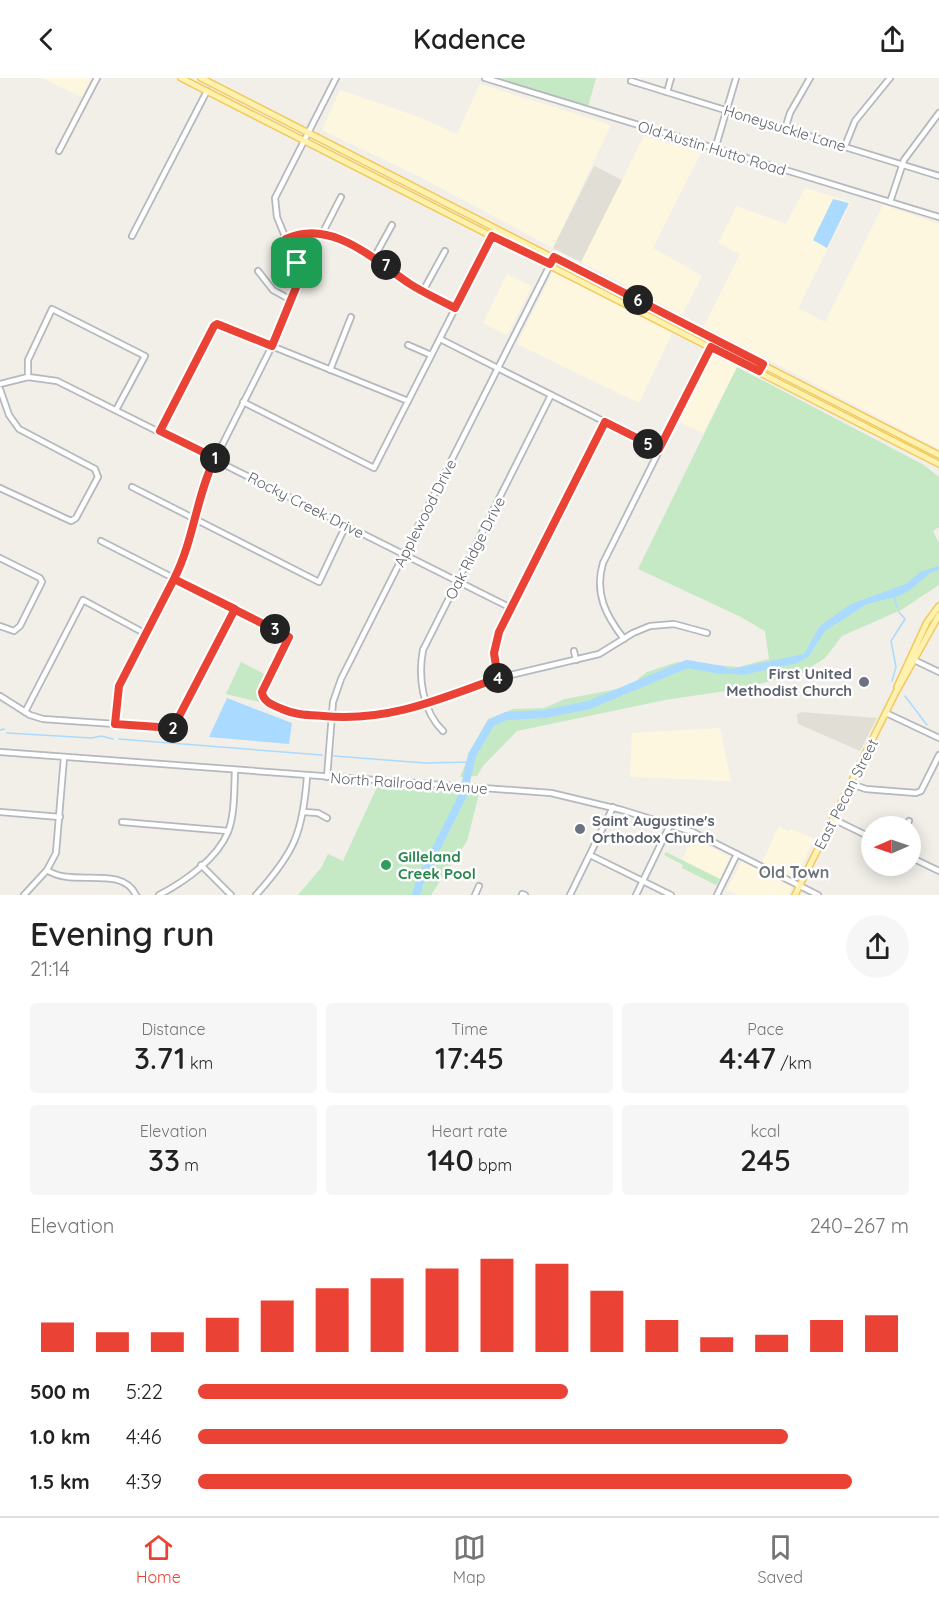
<!DOCTYPE html>
<meta charset="utf-8">
<style>
:root{--surface:#fff;--page:#f6f6f6;--text:#222;--muted:#767676;--line:#e0e0e0;--accent:#ea4335}
body{margin:0;font-family:Quicksand,sans-serif;background:var(--page);color:var(--text);height:100vh;display:flex;flex-direction:column;font-size:22px;white-space:nowrap}
*{box-sizing:border-box;margin:0}
p{font-size:20px;color:var(--muted)}
.icon{flex:none;width:33px;height:33px;fill:none;stroke:currentColor;stroke-width:2;stroke-linecap:round;stroke-linejoin:round}
.map{position:relative;height:817px;overflow:hidden}
.drawer{display:flex;flex-direction:column;background:var(--surface);flex:1}
.drawer>*{flex:none}
.needle{width:39px;rotate:268deg}
.controls{position:absolute;left:861px;top:738px;display:grid;gap:12px}
.controls a{display:grid;place-items:center;width:60px;height:60px;border-radius:50%;background:var(--surface);box-shadow:0 3px 15px #0003;font-size:30px}
.pin{position:absolute;display:grid;place-items:center;width:51px;height:51px;color:#fff;margin:-26px;border-radius:12px;box-shadow:0 3px 9px #0006}
.km{position:absolute;width:30px;height:30px;margin:-15px;border-radius:50%;background:#222;color:#fff;font-size:16px;line-height:30px;text-align:center}
.round{display:grid;place-items:center;flex:none;width:63px;height:63px;border-radius:32px;background:var(--page)}
.head{display:flex;align-items:center;justify-content:space-between;height:102px;padding:0 30px}
h1{font-size:33px;font-weight:600;line-height:45px}
.stats{display:grid;grid-template-columns:repeat(3,1fr);gap:9px;height:102px;padding:6px 30px}
.stats div{display:grid;align-content:center;border-radius:6px;background:var(--page);text-align:center}
.stats b{font-size:30px;font-weight:600}
.stats small{font-size:16px;font-weight:400}
.stats p{font-size:16px}
.chart{height:168px;padding:12px 30px}
.chart p{display:flex;justify-content:space-between}
.chart svg{width:100%;height:108px;margin-top:6px;stroke:var(--accent);stroke-width:6}
ul{padding:0 30px;list-style:none;font-size:20px}
li{display:grid;grid-template-columns:96px 72px 1fr;align-items:center;height:45px}
li i{height:15px;border-radius:8px;background:var(--accent)}
header{display:flex;justify-content:space-between;align-items:center;height:78px;padding:0 30px;background:var(--surface);font-size:27px;font-weight:600}
.dock{display:flex;justify-content:space-around;align-items:center;height:84px;border-top:2px solid var(--line);background:var(--surface);font-size:16px;color:var(--muted)}
.dock a{display:grid;justify-items:center;gap:3px}
.dock .on{color:var(--accent)}
.map>svg:first-child{display:block}
</style>
<header><svg class="icon" aria-label="back" viewBox="0 0 24 24"><path d="M15 5l-7 7 7 7"/></svg>Kadence<svg class="icon" aria-label="share" viewBox="0 0 24 24"><path d="M12 15V3M7 8l5-5 5 5M5 13v7h14v-7"/></svg></header>
<div class="map">
<svg width="939" height="817" viewBox="0 0 939 817">
<rect width="100%" height="100%" fill="#f1efe8"/>
<!-- commercial -->
<g fill="#fef7e0">
<path d="M42 0H91L82 19Z"/>
<path d="M480 6 611 47 553 170 422 100 322 52 340 12 416 38 457 56Z"/>
<path d="M644 58 701 75 653 170 702 198 682 237 581 184Z"/>
<path d="M805 110 851 124 798 230 825 244 883 127 939 146V371L704 248 740 176 718 165 737 128 786 146Z"/>
<path d="M553 194 673 254 639 325 517 266Z"/>
<path d="M507 196 532 208 507 257 483 245Z"/>
<path d="M712 277 737 289 703 355 677 343Z"/>
<path d="M720 650 731 703 630 699 632 655Z"/>
<path d="M779 748 788 753 792 751 814 761 788 817H738L727 811 742 783 759 791Z"/>
<path d="M693 760 730 779 720 801 682 782Z"/>
</g>
<!-- education -->
<g fill="#e1ded6">
<path d="M594 88 622 102 581 184 553 170Z"/>
<path d="M801 634 877 640 860 673 798 646 797 637Z"/>
</g>
<!-- green -->
<g fill="#c5e8c5">
<path d="M493 0H596L588 29Z"/>
<path d="M737 289 924 387 939 399V449L933 453 939 465V507L901 532 842 558 825 580 800 596 739 611 665 622 517 653 483 688 477 698 460 699 472 670 488 641 513 631 544 630 565 621 628 609 647 594 677 584 739 589 769 581 765 553 739 538 638 491Z"/>
<path d="M241 584 266 597 259 611V624L226 616Z"/>
<path d="M377 709 479 716 467 763 431 817H298L321 790 328 776 343 783Z"/>
<path d="M666 774 720 801 716 807 682 790 683 787 664 777Z"/>
</g>
<!-- water -->
<g fill="#aadaff">
<path d="M833 121 849 125 827 170 813 162Z"/>
<path d="M939 488V492L930 495 910 512 899 518 867 526 825 553 808 579 797 585 742 597 711 594 715 588 732 591 804 576 820 548 851 526 906 506 920 494Z"/>
<path d="M227 620 292 645 289 666 209 659Z"/>
</g>
<g fill="none" stroke-linecap="round" stroke-linejoin="round">
<!-- stream -->
<g stroke="#aadaff" stroke-width="1.5">
<path d="M894 518 897 529"/>
<path d="M892 603 896 589 891 563 905 541 899 534"/>
<path d="M905 618 927 647"/>
<path d="M0 652 4 651"/>
<path d="M7 655 92 660 101 658 113 661"/>
<path d="M119 661 322 677"/>
<path d="M334 678 425 685 471 684"/>
</g>
<!-- river -->
<path stroke="#aadaff" stroke-width="8" d="M416 817 420 803 463 717 472 677 491 645 506 638 544 636 589 627 687 586 722 592"/>
<!-- minor casing -->
<g stroke="#b5b8bc" stroke-width="8">
<g id="minor">
<path d="M485 0 939 139"/>
<path d="M631 3 939 98"/>
<path d="M667 14 671 0"/>
<path d="M785 51 790 35 810 0"/>
<path d="M845 68 855 43 890 0"/>
<path d="M715 71 736 0"/>
<path d="M59 73 97 0"/>
<path d="M890 124 904 82 939 35"/>
<path d="M322 156 341 119"/>
<path d="M132 158 207 13"/>
<path d="M286 161C332 140 374 182 410 206 424 215 440 222 455 230"/>
<path d="M375 178 392 147"/>
<path d="M258 193 273 212 291 222"/>
<path d="M423 213 445 173"/>
<path d="M440 261 659 371"/>
<path d="M408 267 431 277"/>
<path d="M330 292 351 239"/>
<path d="M28 299V282L52 231 145 278 116 332"/>
<path d="M0 306 28 299 57 303 511 530"/>
<path d="M0 311 9 337 19 351 95 391 98 399 76 440 71 443 0 410"/>
<path d="M243 324 374 390 492 158"/>
<path d="M160 353 217 246 408 323"/>
<path d="M132 409 319 504 346 447"/>
<path d="M101 463 289 559 263 610 262 618 266 623 296 636 354 640 389 636 428 626 498 600 599 576 633 555 650 548 674 546 707 555"/>
<path d="M0 480 40 500 42 504 20 548 14 553 0 548"/>
<path d="M624 561C606 538 594 515 603 485L711 269"/>
<path d="M574 573 576 582"/>
<path d="M914 582 939 594"/>
<path d="M498 600 494 575 499 554 605 344"/>
<path d="M0 618 30 637 43 641 173 650 235 531"/>
<path d="M25 634 83 522 146 556"/>
<path d="M886 635 939 660"/>
<path d="M115 646 119 608 187 475 202 407 272 268 297 207 298 190 277 139 275 120 336 0"/>
<path d="M443 653C422 633 418 598 423 572L551 317"/>
<path d="M0 674 551 715 622 732 693 754 818 817"/>
<path d="M327 699 333 624 341 601 554 179"/>
<path d="M851 706 866 711 916 715 921 713 939 677"/>
<path d="M0 734 60 739"/>
<path d="M304 734 318 735 327 740"/>
<path d="M833 741 872 760"/>
<path d="M122 744 228 753"/>
<path d="M906 748 909 743"/>
<path d="M590 777 671 817"/>
<path d="M910 779 939 793"/>
<path d="M201 787 231 817"/>
<path d="M47 792C72 810 121 786 136 817"/>
<path d="M522 816 525 817"/>
<path d="M24 817 47 792 56 775 64 679"/>
<path d="M159 817C184 804 217 781 228 754 235 736 234 712 235 692"/>
<path d="M256 817C294 775 303 755 307 698"/>
<path d="M475 817 479 808"/>
<path d="M570 817 613 729"/>
<path d="M636 817 671 745"/>
<path d="M717 817 737 776"/>
</g>
</g>
<!-- major casing -->
<g stroke="#f2c960" stroke-width="8">
<g id="major">
<path d="M181 0 939 386"/>
<path d="M201 0 939 377"/>
<path d="M897 609 927 544 939 528"/>
<path d="M795 817 896 614 939 537"/>
</g>
</g>
<!-- minor -->
<use href="#minor" stroke="#fff" stroke-width="4.5"/>
<!-- major -->
<use href="#major" stroke="#fff2af" stroke-width="5"/>
</g>
<g fill="none" stroke-linecap="round" stroke-linejoin="round">
<!-- route casing -->
<g stroke="#fff" stroke-width="12">
<path id="route" d="M297 185V207L272 268 217 246 214 248 160 353 215 380C196 419 194 462 174 501L235 531 173 650 115 646 119 608 174 501 178 503 289 559 262 614C263 624 273 627 282 631 295 637 309 637 323 638 388 644 438 622 498 600L494 575 499 554 605 344 659 371 711 269 759 293 763 286 554 179 550 186 492 158 455 230C440 222 424 215 410 206 374 182 332 140 286 161L297 185"/>
</g>
<!-- route -->
<use href="#route" stroke="#ea4335" stroke-width="8"/>
</g>
<!-- markers -->
<g fill="#6b7280" stroke="#fff" stroke-width="2">
<circle cx="864" cy="604" r="6"/>
<circle cx="580" cy="751" r="6"/>
</g>
<circle fill="#2e9e5b" stroke="#fff" stroke-width="2" cx="386" cy="787" r="6"/>
<g text-anchor="middle" dominant-baseline="central" stroke-width="5" stroke-linejoin="round" paint-order="stroke">
<!-- street labels -->
<g font-size="15" fill="#5f6368" stroke="#fff">
<text transform="translate(785 50) rotate(17)">Honeysuckle Lane</text>
<text transform="translate(712 70) rotate(17)">Old Austin Hutto Road</text>
<text transform="translate(306 427) rotate(27)">Rocky Creek Drive</text>
<text transform="translate(425 435) rotate(-63)">Applewood Drive</text>
<text transform="translate(475 470) rotate(-63)">Oak Ridge Drive</text>
<text transform="translate(409 705) rotate(4)">North Railroad Avenue</text>
<text transform="translate(846 716) rotate(-63)">East Pecan Street</text>
</g>
<!-- worship labels -->
<g font-size="15" font-weight="bold" fill="#5b616d" stroke="#fff" text-anchor="end">
<text x="852" y="595">First United<tspan x="852" dy="17">Methodist Church</tspan></text>
<text x="592" y="742" text-anchor="start">Saint Augustine's<tspan x="592" dy="17">Orthodox Church</tspan></text>
</g>
<!-- leisure labels -->
<g font-size="15" font-weight="bold" fill="#27864d" stroke="#fff" text-anchor="start">
<text x="398" y="778">Gilleland<tspan x="398" dy="17">Creek Pool</tspan></text>
</g>
<!-- neighbourhood labels -->
<g font-size="16" font-weight="bold" fill="#70757a" stroke="#fff">
<text x="794" y="794">Old Town</text>
</g>
</g>
</svg>
<div class="controls">
<a><svg class="needle" viewBox="-14 -14 28 28"><path d="M0-13l5 13h-10z" fill="#e53935"/><path d="M0 13l5-13h-10z" fill="#767676"/></svg></a>
</div>
<div class="pin" style="left:297px;top:185px;background:#1e9e55"><svg class="icon" aria-label="arrive" viewBox="0 0 24 24"><path d="M6 21V4h12l-3 4 3 4H6"/></svg></div>
<b class="km" style="left:215px;top:380px">1</b>
<b class="km" style="left:173px;top:650px">2</b>
<b class="km" style="left:275px;top:551px">3</b>
<b class="km" style="left:498px;top:600px">4</b>
<b class="km" style="left:648px;top:366px">5</b>
<b class="km" style="left:638px;top:222px">6</b>
<b class="km" style="left:386px;top:187px">7</b>
</div>
<section class="drawer">
<div class="head"><div><h1>Evening run</h1><p>21:14</p></div><a class="round"><svg class="icon" aria-label="share" viewBox="0 0 24 24"><path d="M12 15V3M7 8l5-5 5 5M5 13v7h14v-7"/></svg></a></div>
<div class="stats">
<div><p>Distance</p><b>3.71<small> km</small></b></div>
<div><p>Time</p><b>17:45</b></div>
<div><p>Pace</p><b>4:47<small> /km</small></b></div>
</div>
<div class="stats">
<div><p>Elevation</p><b>33<small> m</small></b></div>
<div><p>Heart rate</p><b>140<small> bpm</small></b></div>
<div><p>kcal</p><b>245</b></div>
</div>
<div class="chart"><p><span>Elevation</span>240–267 m</p>
<svg viewBox="0 0 160 44" preserveAspectRatio="none"><path d="M5 44V32M15 44V36M25 44V36M35 44V30M45 44V23M55 44V18M65 44V14M75 44V10M85 44V6M95 44V8M105 44V19M115 44V31M125 44V38M135 44V37M145 44V31M155 44V29"/></svg>
</div>
<ul>
<li><b>500 m</b>5:22<i style="width:52%"></i></li>
<li><b>1.0 km</b>4:46<i style="width:83%"></i></li>
<li><b>1.5 km</b>4:39<i style="width:92%"></i></li>
</ul>
</section>
<nav class="dock">
<a class="on"><svg class="icon" aria-label="home" viewBox="0 0 24 24"><path d="M3 11l9-7 9 7M6 9v11h12V9"/></svg>Home</a>
<a><svg class="icon" aria-label="map" viewBox="0 0 24 24"><path d="M3 6l6-2 6 2 6-2v14l-6 2-6-2-6 2zM9 4v14M15 6v14"/></svg>Map</a>
<a><svg class="icon" aria-label="saved" viewBox="0 0 24 24"><path d="M7 4h10v16l-5-4-5 4z"/></svg>Saved</a>
</nav>
